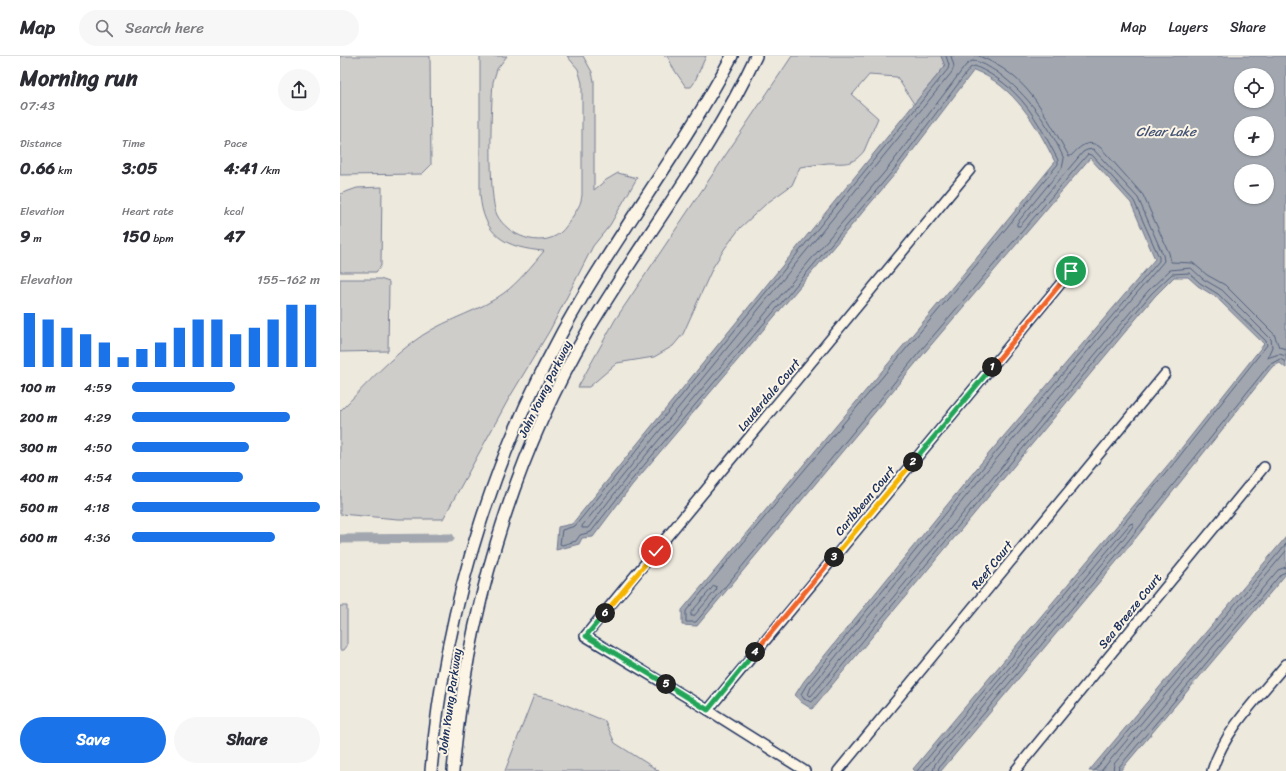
<!DOCTYPE html>
<meta charset="utf-8">
<style>
:root{--surface:#fff;--page:#f7f7f7;--text:#2b2b33;--muted:#7c7c81;--line:#e1e1e2;--accent:#1a73e8}
body{margin:0;font-family:Sriracha,sans-serif;background:var(--page);color:var(--text);height:100vh;display:flex;flex-direction:column;font-size:15px;white-space:nowrap}
*{box-sizing:border-box;margin:0}
p{font-size:13px;color:var(--muted)}
.icon{flex:none;width:22px;height:22px;fill:none;stroke:currentColor;stroke-width:2;stroke-linecap:round;stroke-linejoin:round}
.map{position:relative;flex:1;overflow:hidden}
.drawer{display:flex;flex-direction:column;background:var(--surface);width:340px}
.drawer>*{flex:none}
.fabs{position:absolute;left:894px;top:12px;display:grid;gap:8px}
.fabs a{display:grid;place-items:center;width:40px;height:40px;border-radius:50%;background:var(--surface);box-shadow:0 1px 3px #0004;font-size:20px}
.pin{position:absolute;display:grid;place-items:center;width:34px;height:34px;color:#fff;margin:-17px;border:2px solid #fff;border-radius:50%;box-shadow:0 1px 4px #0007}
.km{position:absolute;width:20px;height:20px;margin:-10px;border-radius:50%;background:#222;color:#fff;font-size:11px;line-height:20px;text-align:center}
.round{display:grid;place-items:center;flex:none;width:42px;height:42px;border-radius:21px;background:var(--page)}
.headline{display:flex;align-items:center;justify-content:space-between;height:68px;padding:0 20px}
h1{font-size:22px;font-weight:800;line-height:30px}
.stats{display:grid;grid-template-columns:repeat(3,1fr);gap:6px;height:68px;padding:4px 20px}
.stats div{display:grid;align-content:center}
.stats b{font-size:17px;font-weight:800}
.stats small{font-size:11px;font-weight:400}
.stats p{font-size:11px}
.chart{height:112px;padding:8px 20px}
.chart p{display:flex;justify-content:space-between}
.chart svg{width:100%;height:72px;margin-top:4px;stroke:var(--accent);stroke-width:6}
.action{display:flex;gap:8px;margin-top:auto;padding:8px 20px}
.action a{flex:1;height:46px;border-radius:24px;background:var(--accent);color:#fff;font-size:16px;font-weight:800;line-height:46px;text-align:center}
.action a+a{background:var(--page);color:var(--text)}
ul{padding:0 20px;list-style:none;font-size:13px}
li{display:grid;grid-template-columns:64px 48px 1fr;align-items:center;height:30px}
li i{height:10px;border-radius:5px;background:var(--accent)}
header{display:flex;align-items:center;gap:24px;box-sizing:border-box;height:56px;padding:0 20px;background:var(--surface);border-bottom:1px solid var(--line)}
header strong{font-size:19px}
nav{display:flex;gap:22px;margin-inline-start:auto;font-size:14px}
.search{width:280px;height:36px;background:var(--page);display:flex;align-items:center;gap:10px;box-sizing:border-box;padding:0 14px;border-radius:22px;color:var(--muted);font-size:15px}
main{display:flex;flex:1;min-height:0}
.map>svg:first-child{display:block}
</style>
<header>
<strong>Map</strong>
<div class="search"><svg class="icon" aria-label="search" viewBox="0 0 24 24"><circle cx="10" cy="10" r="6"/><path d="M15 15l6 6"/></svg>Search here</div>
<nav><a>Map</a><a>Layers</a><a>Share</a></nav>
</header>
<main>
<section class="drawer">
<div class="headline"><div><h1>Morning run</h1><p>07:43</p></div><a class="round"><svg class="icon" aria-label="share" viewBox="0 0 24 24"><path d="M12 15V3M7 8l5-5 5 5M5 13v7h14v-7"/></svg></a></div>
<div class="stats">
<div><p>Distance</p><b>0.66<small> km</small></b></div>
<div><p>Time</p><b>3:05</b></div>
<div><p>Pace</p><b>4:41<small> /km</small></b></div>
</div>
<div class="stats">
<div><p>Elevation</p><b>9<small> m</small></b></div>
<div><p>Heart rate</p><b>150<small> bpm</small></b></div>
<div><p>kcal</p><b>47</b></div>
</div>
<div class="chart"><p><span>Elevation</span>155–162 m</p>
<svg viewBox="0 0 160 44" preserveAspectRatio="none"><path d="M5 44V11M15 44V15M25 44V20M35 44V24M45 44V29M55 44V38M65 44V33M75 44V29M85 44V20M95 44V15M105 44V15M115 44V24M125 44V20M135 44V15M145 44V6M155 44V6"/></svg>
</div>
<ul>
<li><b>100 m</b>4:59<i style="width:55%"></i></li>
<li><b>200 m</b>4:29<i style="width:84%"></i></li>
<li><b>300 m</b>4:50<i style="width:62%"></i></li>
<li><b>400 m</b>4:54<i style="width:59%"></i></li>
<li><b>500 m</b>4:18<i style="width:100%"></i></li>
<li><b>600 m</b>4:36<i style="width:76%"></i></li>
</ul>
<div class="action"><a>Save</a><a>Share</a></div>
</section>
<div class="map">
<svg width="946" height="715" viewBox="0 0 946 715">
<rect width="100%" height="100%" fill="#eee9dd"/>
<filter id="ink" filterUnits="userSpaceOnUse"><feTurbulence type="fractalNoise" baseFrequency=".025" numOctaves="2"/><feDisplacementMap in="SourceGraphic" scale="8" xChannelSelector="R" yChannelSelector="G"/><feConvolveMatrix kernelMatrix="1 2 1 2 8 2 1 2 1" color-interpolation-filters="sRGB"/></filter>
<g filter="url(#ink)">
<!-- green -->
<g fill="#cfcdca" stroke="#757e94">
<path d="M0 0H90L91 109 82 118 0 119Z"/>
<path d="M140 0H167L157 13 153 26C151 50 148 142 157 159 167 179 200 193 220 177 225 173 229 166 233 160 238 152 241 148 242 139V27L238 13 227 0H243L252 16 254 25V134L266 124 278 117 297 122 270 169 253 190 210 274 168 344 103 463H58L0 458V355C27 328 51 300 83 279 109 262 140 255 164 237 178 227 193 208 204 195 166 192 143 180 140 138Z"/>
<path d="M324 0H366L354 27 351 31H346L333 12 328 1Z"/>
<path d="M452 0H601L605 10 574 48 557 21 529 19 512 39 538 62 524 95C512 110 504 107 488 107 478 108 469 110 460 111L452 129 427 147 400 172 385 192 373 211 343 278 333 290 314 301 277 307 249 331H238L275 264Z"/>
<path d="M42 131 41 210 36 216H0V138L17 132Z"/>
<path d="M0 223H40L49 226 48 295 0 296Z"/>
<path d="M0 550H7V590L4 594H0Z"/>
<path d="M194 639 214 644 265 665 275 687 319 715H165Z"/>
</g>
<!-- water -->
<g fill="#a2a7af" stroke="#6c778f" fill-rule="evenodd">
<path d="M601 0H946V312L940 307 932 311 787 493 601 715H575L573 713 832 404 924 288 876 241 858 230 848 221H834L815 240 472 653 461 646 455 639 464 625 646 401 815 203 791 147 750 102 585 296 357 570 342 569V554L640 198 715 106C697 69 674 30 634 14L555 118 292 429 253 481 242 482 239 488 216 494 218 471 232 468 605 10ZM901 19H927V45H901ZM901 67H927V93H901ZM901 115H927V141H901Z"/>
<path d="M946 481V518L780 715H749Z"/>
</g>
<g fill="none" stroke-linecap="round" stroke-linejoin="round">
<!-- shore -->
<g stroke="#515f7e" stroke-width="1">
<path d="M611 0 614 10 612 16 242 470V472H248L285 424 548 112 626 9 632 5C641 5 650 12 657 16 688 39 709 68 724 103L722 112 677 167V170H680L743 96 747 94 753 93 798 142 823 199 824 205 653 407 471 631 468 639 471 640 808 235 830 214 851 212 863 223 882 234 931 283 932 291 927 302 939 298 946 300"/>
<path d="M639 0C690 21 703 56 729 100H731C740 90 749 82 761 92L803 139 829 197 831 206 853 207 867 219 885 229 934 278 939 291 946 293"/>
<path d="M374 530H376L377 533 354 560H351V557Z"/>
<path d="M577 715 835 406 927 289 926 285 878 238 860 227 849 217 832 218 811 238 472 646 464 643 461 638 467 628 650 403 819 205V201L794 145 753 100 748 98 582 293 356 566H346V555L643 201 718 108V104C696 62 681 31 635 10L630 12 552 116 289 427 251 476 240 479 236 485 222 489 220 488 222 474 235 470 608 13 609 9 606 0"/>
<path d="M583 715 790 468 793 467V470L780 487 595 708 593 715"/>
<path d="M598 715 599 711 784 490 929 309 940 303 946 306"/>
<path d="M754 715 946 488"/>
<path d="M761 715 946 495"/>
<path d="M773 715 774 708 938 514 946 511"/>
<path d="M778 715 779 711 941 518 946 516"/>
</g>
<!-- canal -->
<path stroke="#a2a7af" stroke-width="9" d="M0 483 110 482"/>
<!-- minor casing -->
<g stroke="#1b2f5e" stroke-width="12">
<g id="minor">
<path d="M368 654 731 215"/>
<path d="M465 715 368 654 245 580 630 114"/>
<path d="M498 715 825 318"/>
<path d="M675 715 924 411"/>
<path d="M872 715C885 673 919 641 946 608"/>
</g>
</g>
<!-- major casing -->
<g stroke="#1b2f5e" stroke-width="14">
<g id="major">
<path d="M91 715C105 547 157 383 244 238 292 158 348 83 392 0"/>
<path d="M113 715C126 563 170 408 247 276 301 184 371 97 416 0"/>
</g>
</g>
<!-- minor -->
<use href="#minor" stroke="#fcf5e5" stroke-width="9"/>
<!-- major -->
<use href="#major" stroke="#fcf5e5" stroke-width="11"/>
</g>
</g>
<g fill="none" stroke-linecap="round" stroke-linejoin="round" filter="url(#ink)">
<!-- split-1 casing -->
<g stroke="#fff" stroke-width="8">
<path id="split-1" d="M652 311 731 215"/>
</g>
<!-- split-2 casing -->
<g stroke="#fff" stroke-width="8">
<path id="split-2" d="M573 406 652 311"/>
</g>
<!-- split-3 casing -->
<g stroke="#fff" stroke-width="8">
<path id="split-3" d="M494 501 573 406"/>
</g>
<!-- split-4 casing -->
<g stroke="#fff" stroke-width="8">
<path id="split-4" d="M415 596 494 501"/>
</g>
<!-- split-5 casing -->
<g stroke="#fff" stroke-width="8">
<path id="split-5" d="M326 628 368 654 415 596"/>
</g>
<!-- split-6 casing -->
<g stroke="#fff" stroke-width="8">
<path id="split-6" d="M265 557 246 580 326 628"/>
</g>
<!-- split-7 casing -->
<g stroke="#fff" stroke-width="8">
<path id="split-7" d="M265 557 316 495"/>
</g>
<!-- split-1 -->
<use href="#split-1" stroke="#f0652b" stroke-width="5"/>
<!-- split-2 -->
<use href="#split-2" stroke="#22a559" stroke-width="5"/>
<!-- split-3 -->
<use href="#split-3" stroke="#f5b400" stroke-width="5"/>
<!-- split-4 -->
<use href="#split-4" stroke="#f0652b" stroke-width="5"/>
<!-- split-5 -->
<use href="#split-5" stroke="#22a559" stroke-width="5"/>
<!-- split-6 -->
<use href="#split-6" stroke="#22a559" stroke-width="5"/>
<!-- split-7 -->
<use href="#split-7" stroke="#f5b400" stroke-width="5"/>
</g>
<g text-anchor="middle" dominant-baseline="central" stroke-width="4" stroke-linejoin="round" paint-order="stroke">
<!-- street labels -->
<g font-size="12" fill="#1b2f5e" stroke="#fcf5e5">
<text transform="translate(205 333) rotate(-64)">John Young Parkway</text>
<text transform="translate(429 339) rotate(-50)">Lauderdale Court</text>
<text transform="translate(525 445) rotate(-50)">Caribbean Court</text>
<text transform="translate(652 509) rotate(-51)">Reef Court</text>
<text transform="translate(790 555) rotate(-51)">Sea Breeze Court</text>
<text transform="translate(110 645) rotate(-82)">John Young Parkway</text>
</g>
<!-- water labels -->
<g font-size="13" font-style="italic" fill="#445376" stroke="#fcf5e5">
<text x="826" y="75">Clear Lake</text>
</g>
</g>
</svg>
<div class="fabs">
<a><svg class="icon" aria-label="locate" viewBox="0 0 24 24"><circle cx="12" cy="12" r="6"/><path d="M12 2v4M12 18v4M2 12h4M18 12h4"/></svg></a>
<a>+</a>
<a>−</a>
</div>
<div class="pin" style="left:731px;top:215px;background:#1e9e55"><svg class="icon" aria-label="arrive" viewBox="0 0 24 24"><path d="M6 21V4h12l-3 4 3 4H6"/></svg></div>
<div class="pin" style="left:316px;top:495px;background:#d93025"><svg class="icon" aria-label="check" viewBox="0 0 24 24"><path d="M5 12l5 5 9-10"/></svg></div>
<b class="km" style="left:652px;top:311px">1</b>
<b class="km" style="left:573px;top:406px">2</b>
<b class="km" style="left:494px;top:501px">3</b>
<b class="km" style="left:415px;top:596px">4</b>
<b class="km" style="left:326px;top:628px">5</b>
<b class="km" style="left:265px;top:557px">6</b>
</div>
</main>
